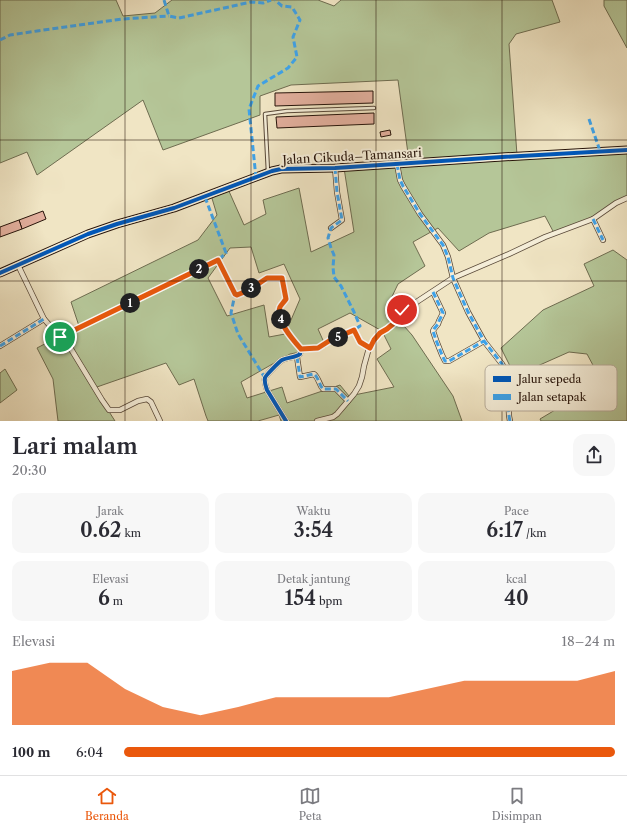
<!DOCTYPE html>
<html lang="id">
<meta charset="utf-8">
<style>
:root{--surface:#fff;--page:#f7f7f7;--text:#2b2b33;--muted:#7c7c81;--line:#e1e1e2;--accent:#ea580c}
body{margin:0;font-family:"Libre Caslon Text",serif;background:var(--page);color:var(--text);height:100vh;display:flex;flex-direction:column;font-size:15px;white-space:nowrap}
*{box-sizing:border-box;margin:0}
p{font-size:13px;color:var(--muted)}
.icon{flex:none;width:22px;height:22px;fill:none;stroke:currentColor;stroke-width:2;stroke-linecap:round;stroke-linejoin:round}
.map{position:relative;height:421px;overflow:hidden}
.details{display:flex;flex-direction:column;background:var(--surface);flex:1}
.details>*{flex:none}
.pin{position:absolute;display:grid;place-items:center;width:34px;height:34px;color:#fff;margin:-17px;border:2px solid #fff;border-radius:50%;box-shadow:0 1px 4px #0007}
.km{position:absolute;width:20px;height:20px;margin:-10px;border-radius:50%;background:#222;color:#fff;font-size:11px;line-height:20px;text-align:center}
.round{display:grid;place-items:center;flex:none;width:42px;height:42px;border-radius:12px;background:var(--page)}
.overview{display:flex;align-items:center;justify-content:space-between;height:68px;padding:0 12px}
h1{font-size:22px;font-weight:600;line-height:30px}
.figures{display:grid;grid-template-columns:repeat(3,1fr);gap:6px;height:68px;padding:4px 12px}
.figures div{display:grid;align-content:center;border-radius:10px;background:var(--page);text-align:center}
.figures b{font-size:20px;font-weight:600}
.figures small{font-size:11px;font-weight:400}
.figures p{font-size:11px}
.chart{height:112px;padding:8px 12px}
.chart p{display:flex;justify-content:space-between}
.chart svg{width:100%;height:72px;margin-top:4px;fill:var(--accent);opacity:.7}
ul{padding:0 12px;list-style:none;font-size:13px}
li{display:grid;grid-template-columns:64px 48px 1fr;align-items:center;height:30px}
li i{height:10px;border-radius:5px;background:var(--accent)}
.menu{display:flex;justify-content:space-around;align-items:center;height:56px;border-top:1px solid var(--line);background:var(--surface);font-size:11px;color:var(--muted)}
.menu a{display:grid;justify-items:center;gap:2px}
.menu .on{color:var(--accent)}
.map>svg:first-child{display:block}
</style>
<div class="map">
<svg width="627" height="421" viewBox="0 0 627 421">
<rect width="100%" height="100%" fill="#f0e5c4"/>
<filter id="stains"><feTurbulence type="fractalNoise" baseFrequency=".005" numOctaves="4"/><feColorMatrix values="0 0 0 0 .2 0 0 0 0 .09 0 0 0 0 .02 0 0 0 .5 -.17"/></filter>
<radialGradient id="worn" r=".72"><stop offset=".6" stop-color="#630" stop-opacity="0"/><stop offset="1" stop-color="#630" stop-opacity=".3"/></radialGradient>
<!-- green -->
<g fill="#b5c698" stroke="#6e6c50" fill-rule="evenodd">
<path d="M0 0H116L123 16 155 13 172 0H318L334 6 341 0H552L560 22 516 34 509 44 517 155 627 150V197L582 224 554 233 545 216 489 233 459 251 438 228 413 242 425 266 398 284 387 307 412 335 453 396 462 421H281L279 415 258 421H208L206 416 194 379 179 385 166 363 94 388 115 421H58L53 379 37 348 79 326 71 302 198 240 217 215 211 195 228 189 244 225 266 214 263 200 299 188 311 252 354 232 344 168 409 161 398 80 291 85 260 96V115L163 150 143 100 37 175 27 152 0 163ZM251 247 259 273 284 264 300 299 285 334 269 337 264 305 227 316 208 278 230 248ZM350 313 382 331 391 349 377 359 394 387 349 396 340 385 287 403 282 387 247 398 241 382 290 354 326 347 318 329Z"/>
<path d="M604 0H627V48L604 6Z"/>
<path d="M613 250 627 260V421H541L540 419 602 382 587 354 569 352 515 376 501 348 543 310 594 286 584 264Z"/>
<path d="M5 369 17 390 0 403V373Z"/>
</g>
<!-- building -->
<g fill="#e2af9d" stroke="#261309">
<path d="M373 91V103L275 106V93Z"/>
<path d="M374 113V124L277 128 276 117Z"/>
<path d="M390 130 391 135 381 137 380 132Z"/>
<path d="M43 211 46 219 22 229 19 220Z"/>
<path d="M19 220 22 229 0 237V227Z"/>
</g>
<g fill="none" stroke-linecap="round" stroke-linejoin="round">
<!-- lane casing -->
<g stroke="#584838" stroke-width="4.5">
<path id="lane" d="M268 172 265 114 287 111 374 108"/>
</g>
<!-- street casing -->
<g stroke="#584838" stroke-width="6">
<g id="street">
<path d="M397 164 400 180 403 186 420 214 443 245 448 257 453 278 468 312 484 341 502 364 516 390 519 392H523"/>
<path d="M593 219 603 240"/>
<path d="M331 228 342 220 337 192 335 168"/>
<path d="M18 265 44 319 60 337 67 343 71 349 102 400 109 410H120L138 401 147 399 151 402 160 421"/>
<path d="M433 292 443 313 439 321 438 324 434 329 433 331 436 340 442 355 445 361H449L484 341"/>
<path d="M60 337 218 260 235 294 237 295 249 289 267 279 282 278 286 299C284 302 281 305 280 307 275 320 293 340 301 349L300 354C295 358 288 357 282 360 280 361 265 376 265 378 264 382 266 387 267 390L286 421"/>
<path d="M0 346 44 319"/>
<path d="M301 349 318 348 329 341 354 330 360 342 369 348"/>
<path d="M297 357 300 377 314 374C319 378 319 385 323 389H336L348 401"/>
<path d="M317 421 333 417 337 414 354 394 359 386 362 377 364 366 369 348 374 340 379 333 387 329 393 324 402 310 415 303 453 278 509 254 545 237 593 219 616 203 627 198"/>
<path d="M510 421C507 409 509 400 516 390"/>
</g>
</g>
<!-- secondary casing -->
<g stroke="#261309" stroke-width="9">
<path id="secondary" d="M0 273 88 234 117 224 174 208 272 171 281 169 335 168 502 157 627 150"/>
</g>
<!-- lane -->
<use href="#lane" stroke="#f5eed9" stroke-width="2.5"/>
<!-- street -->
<use href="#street" stroke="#f5eed9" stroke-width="4.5"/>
<!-- secondary -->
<use href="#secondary" stroke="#f5eed9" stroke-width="7"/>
<!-- quiet -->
<g stroke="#3ea2e9" stroke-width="3" stroke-dasharray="6 3" stroke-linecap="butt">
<path d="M164 0 169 16 179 18 251 2 263 3 271 0"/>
<path d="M0 40 10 35 37 31 122 19 169 16"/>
<path d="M589 119 600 151"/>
<path d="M397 164 400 180 403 186 420 214 443 245 448 257 453 278 468 312 484 341 502 364 516 390 519 392H523"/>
<path d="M335 168 337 192 342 220 331 228 328 238 331 248 334 255 333 267 334 277 341 286 354 312 360 326 354 330"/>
<path d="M256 178 249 109 258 86 288 68 297 57 293 37 300 20 292 7 282 6 275 0"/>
<path d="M205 197 226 253 218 260"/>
<path d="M593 219 603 240"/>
<path d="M234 292 235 294 231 313 238 334 265 378"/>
<path d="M433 292 443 313 439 321 438 324 434 329 433 331 436 340 442 355 445 361H449L484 341"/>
<path d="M0 346 44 319"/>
<path d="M301 349 318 348 329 341 354 330 360 342 369 348"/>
<path d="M297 357 300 377 314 374C319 378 319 385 323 389H336L348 401"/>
<path d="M510 421C507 409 509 400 516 390"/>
</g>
<!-- cycleway casing -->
<g stroke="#f5eed9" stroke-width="6">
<g id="cycleway">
<path d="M0 273 88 234 117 224 174 208 272 171 281 169 335 168 502 157 627 150"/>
<path d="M60 337 218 260 235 294 237 295 249 289 267 279 282 278 286 299C284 302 281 305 280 307 275 320 293 340 301 349L300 354C295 358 288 357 282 360 280 361 265 376 265 378 264 382 266 387 267 390L286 421"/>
</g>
</g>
<!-- cycleway -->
<use href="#cycleway" stroke="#0057b8" stroke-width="4"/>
</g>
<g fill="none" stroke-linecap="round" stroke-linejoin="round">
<!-- route casing -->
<g stroke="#fff" stroke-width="8">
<path id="route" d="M60 337 218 260 235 294 237 295 249 290 267 278H282L286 299C284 302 281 305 280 307 275 320 293 340 301 349L318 348 329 341 354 330 360 342 370 348 374 340 380 333 387 329 393 324 402 310"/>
</g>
<!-- route -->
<use href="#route" stroke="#ea580c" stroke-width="5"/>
</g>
<!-- grid -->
<path fill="none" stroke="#261309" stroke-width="1" stroke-opacity="0.55" d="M125 0V421M251 0V421M376 0V421M502 0V421M0 140H627M0 281H627"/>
<g text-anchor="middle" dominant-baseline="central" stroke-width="4" stroke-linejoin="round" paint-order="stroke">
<!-- street labels -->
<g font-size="12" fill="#261309" stroke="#f5eed9">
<text transform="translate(352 156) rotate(-3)">Jalan Cikuda–Tamansari</text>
</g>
</g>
<!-- legend -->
<rect x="485" y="365" width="132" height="46" rx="6" fill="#f5eed9" stroke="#b7ac9b" stroke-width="1"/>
<rect x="493" y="376" width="18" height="6" fill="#0057b8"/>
<rect x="493" y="394" width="18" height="6" fill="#3ea2e9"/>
<g font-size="11" fill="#261309">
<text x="518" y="383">Jalur sepeda</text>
<text x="518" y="401">Jalan setapak</text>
</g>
<rect width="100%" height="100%" filter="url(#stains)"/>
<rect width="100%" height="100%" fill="url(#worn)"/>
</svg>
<div class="pin" style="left:60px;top:337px;background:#1e9e55"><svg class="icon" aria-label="arrive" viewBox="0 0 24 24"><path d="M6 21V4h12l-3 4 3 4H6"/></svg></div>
<div class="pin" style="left:402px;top:310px;background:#d93025"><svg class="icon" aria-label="check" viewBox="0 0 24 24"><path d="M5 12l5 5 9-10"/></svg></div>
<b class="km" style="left:130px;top:303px">1</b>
<b class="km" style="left:199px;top:269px">2</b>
<b class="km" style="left:251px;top:288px">3</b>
<b class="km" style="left:281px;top:319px">4</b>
<b class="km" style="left:338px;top:337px">5</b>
</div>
<section class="details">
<div class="overview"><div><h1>Lari malam</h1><p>20:30</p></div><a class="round"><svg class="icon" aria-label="share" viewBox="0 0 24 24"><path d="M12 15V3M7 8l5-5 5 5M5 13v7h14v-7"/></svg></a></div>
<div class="figures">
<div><p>Jarak</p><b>0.62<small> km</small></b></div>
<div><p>Waktu</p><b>3:54</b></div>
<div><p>Pace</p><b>6:17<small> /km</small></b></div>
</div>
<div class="figures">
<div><p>Elevasi</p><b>6<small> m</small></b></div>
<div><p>Detak jantung</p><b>154<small> bpm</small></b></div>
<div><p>kcal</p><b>40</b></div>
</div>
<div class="chart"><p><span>Elevasi</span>18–24 m</p>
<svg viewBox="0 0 160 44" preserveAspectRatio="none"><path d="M0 44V11L10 6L20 6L30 22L40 33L50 38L60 33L70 27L80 27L90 27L100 27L110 22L120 17L130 17L140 17L150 17L160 11V44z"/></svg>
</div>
<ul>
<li><b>100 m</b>6:04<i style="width:100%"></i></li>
</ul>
</section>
<nav class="menu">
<a class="on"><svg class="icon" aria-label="home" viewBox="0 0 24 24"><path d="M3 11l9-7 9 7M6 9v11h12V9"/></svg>Beranda</a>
<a><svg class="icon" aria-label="map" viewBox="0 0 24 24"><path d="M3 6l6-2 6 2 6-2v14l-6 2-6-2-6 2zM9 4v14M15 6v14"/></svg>Peta</a>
<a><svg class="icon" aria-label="saved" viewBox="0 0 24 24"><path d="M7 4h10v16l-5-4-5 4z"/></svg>Disimpan</a>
</nav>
